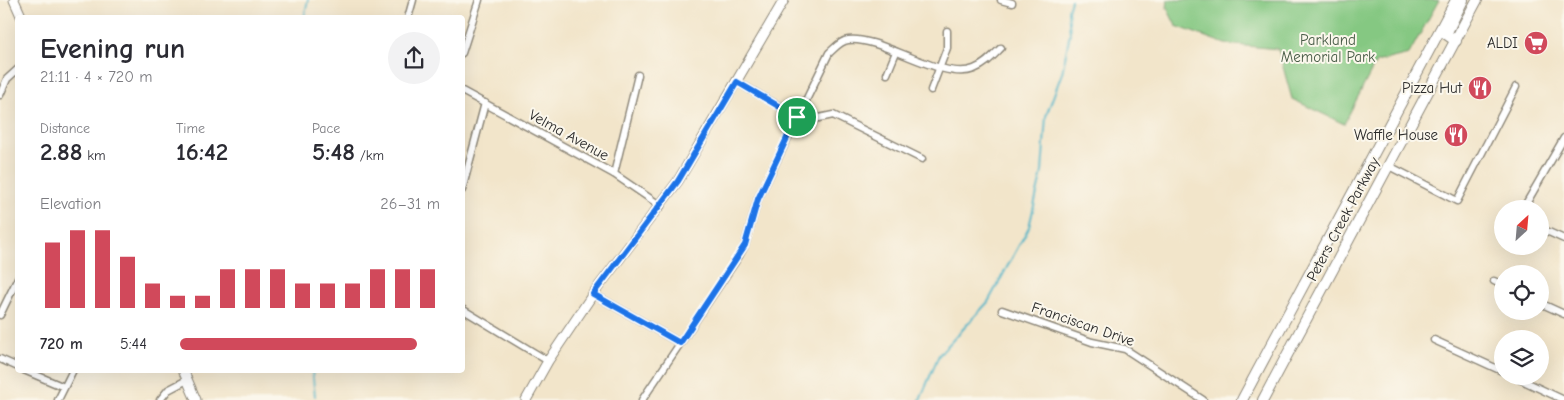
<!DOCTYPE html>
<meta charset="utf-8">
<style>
:root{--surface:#fff;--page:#f2f2f3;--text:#2b2b33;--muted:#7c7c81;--accent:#d1495b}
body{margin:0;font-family:"Comic Neue",sans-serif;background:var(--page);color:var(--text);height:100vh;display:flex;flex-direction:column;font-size:19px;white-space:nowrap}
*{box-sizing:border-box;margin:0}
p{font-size:16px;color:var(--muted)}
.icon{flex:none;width:28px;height:28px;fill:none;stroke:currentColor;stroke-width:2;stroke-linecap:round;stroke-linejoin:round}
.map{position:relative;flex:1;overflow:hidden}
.panel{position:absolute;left:15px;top:15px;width:450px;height:358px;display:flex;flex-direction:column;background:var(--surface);border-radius:5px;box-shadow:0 5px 20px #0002}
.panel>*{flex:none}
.needle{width:32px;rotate:26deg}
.buttons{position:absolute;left:1494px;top:200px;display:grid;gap:10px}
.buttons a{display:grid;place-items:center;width:55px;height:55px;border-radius:50%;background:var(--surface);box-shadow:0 5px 20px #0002;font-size:25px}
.pin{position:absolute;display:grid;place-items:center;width:42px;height:42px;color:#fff;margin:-21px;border:2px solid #fff;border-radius:50%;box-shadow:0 1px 5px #0007}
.round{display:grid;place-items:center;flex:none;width:52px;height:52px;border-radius:26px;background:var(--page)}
.overview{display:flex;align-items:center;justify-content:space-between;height:85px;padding:0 25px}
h1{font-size:28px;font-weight:700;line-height:38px}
.figures{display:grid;grid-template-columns:repeat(3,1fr);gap:8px;height:85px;padding:5px 25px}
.figures div{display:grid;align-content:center}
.figures b{font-size:25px;font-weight:700}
.figures small{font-size:14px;font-weight:400}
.figures p{font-size:14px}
.chart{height:140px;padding:10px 25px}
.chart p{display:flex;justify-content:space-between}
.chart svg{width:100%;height:90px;margin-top:5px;stroke:var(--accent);stroke-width:6}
ul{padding:0 25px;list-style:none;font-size:16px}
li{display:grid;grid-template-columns:80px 60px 1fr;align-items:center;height:38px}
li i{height:12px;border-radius:6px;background:var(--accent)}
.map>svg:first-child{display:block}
</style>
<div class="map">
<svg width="1564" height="400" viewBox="0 0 1564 400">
<rect width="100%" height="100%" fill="#fbf7ec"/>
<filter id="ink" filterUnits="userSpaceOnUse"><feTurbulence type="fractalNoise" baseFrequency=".02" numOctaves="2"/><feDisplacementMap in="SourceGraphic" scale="10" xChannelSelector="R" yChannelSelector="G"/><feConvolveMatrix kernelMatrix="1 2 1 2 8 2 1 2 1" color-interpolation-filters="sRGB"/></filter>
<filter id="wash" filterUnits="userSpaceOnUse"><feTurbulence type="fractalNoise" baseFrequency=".0096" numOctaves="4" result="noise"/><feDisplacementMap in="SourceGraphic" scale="20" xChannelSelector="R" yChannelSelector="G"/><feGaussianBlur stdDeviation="1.12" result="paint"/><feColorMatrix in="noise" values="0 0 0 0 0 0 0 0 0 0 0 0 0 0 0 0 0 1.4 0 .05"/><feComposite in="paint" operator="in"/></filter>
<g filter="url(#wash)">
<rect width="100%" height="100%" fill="#f2e5ca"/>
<!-- green -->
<path fill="#85c882" stroke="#587a56" d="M1168 0H1439L1409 54 1376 62 1344 124 1292 99 1278 49 1225 44 1176 26 1167 8Z"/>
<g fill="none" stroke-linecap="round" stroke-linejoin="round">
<!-- stream -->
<g stroke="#4ab4c8" stroke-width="2">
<path d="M304 18 308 0"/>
<path d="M312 370 315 396"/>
<path d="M920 400 939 355 988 302 1029 227 1042 172 1046 116 1062 73 1070 33 1068 10 1071 0"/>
</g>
</g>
</g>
<g filter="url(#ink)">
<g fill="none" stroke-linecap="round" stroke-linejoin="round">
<!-- street casing -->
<g stroke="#8e887a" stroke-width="9">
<g id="street">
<path d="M1001 0 1012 3"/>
<path d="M408 18 413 0"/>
<path d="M462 53 479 0"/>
<path d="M887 74 896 52"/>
<path d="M737 82 805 121 833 115 922 159"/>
<path d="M931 90 947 48V31"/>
<path d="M462 91 614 174 661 206"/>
<path d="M0 95 7 79 18 69"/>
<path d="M1389 166 1457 201 1516 87"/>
<path d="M614 174 638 75"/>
<path d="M462 190 485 103"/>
<path d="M1523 209 1564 138"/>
<path d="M1540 228 1564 239"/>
<path d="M1494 281 1502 285"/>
<path d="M593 294 680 343"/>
<path d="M1540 303 1564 314"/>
<path d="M462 309 548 361"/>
<path d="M1002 310 1092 342 1125 349 1203 400"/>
<path d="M0 315 18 278"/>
<path d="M1434 340 1502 371"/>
<path d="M0 359 18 367"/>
<path d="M24 370 64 387"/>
<path d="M1513 376 1564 400"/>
<path d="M58 400 73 370"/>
<path d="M160 400 168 390 187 380"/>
<path d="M642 400 739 256 745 245 758 199 829 53C835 48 840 41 848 40 880 35 942 82 974 69 985 65 993 56 1001 48"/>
</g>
</g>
<!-- secondary casing -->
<g stroke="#8e887a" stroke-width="11">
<g id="secondary">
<path d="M14 0 22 18"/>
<path d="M183 370 196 400"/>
<path d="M526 400 548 361 593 294 678 181 784 0"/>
</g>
</g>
<!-- primary casing -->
<g stroke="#8e887a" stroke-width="12">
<g id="primary">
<path d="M1456 41 1446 34 1463 0"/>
<path d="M1242 400 1456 0"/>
<path d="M1263 400 1477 0"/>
</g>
</g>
<!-- street -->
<use href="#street" stroke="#fff" stroke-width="6"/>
<!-- secondary -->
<use href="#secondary" stroke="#fff" stroke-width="9"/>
<!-- primary -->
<use href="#primary" stroke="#fff" stroke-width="10"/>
</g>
</g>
<g fill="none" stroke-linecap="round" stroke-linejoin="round" filter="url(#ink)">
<!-- route casing -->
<g stroke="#fff" stroke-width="10">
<path id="route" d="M737 82 797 117 758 199 745 245 680 343 593 294 678 181Z"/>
</g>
<!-- route -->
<use href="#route" stroke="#1a73e8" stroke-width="6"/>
</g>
<!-- icons -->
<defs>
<g id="supermarket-disc" transform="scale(1.25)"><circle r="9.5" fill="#d1495b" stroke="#fbf7ec"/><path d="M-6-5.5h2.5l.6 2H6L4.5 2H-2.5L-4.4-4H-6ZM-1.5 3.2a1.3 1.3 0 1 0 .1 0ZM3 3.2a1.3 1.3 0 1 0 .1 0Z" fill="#fff"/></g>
<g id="restaurant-disc" transform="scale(1.25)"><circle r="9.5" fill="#d1495b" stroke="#fbf7ec"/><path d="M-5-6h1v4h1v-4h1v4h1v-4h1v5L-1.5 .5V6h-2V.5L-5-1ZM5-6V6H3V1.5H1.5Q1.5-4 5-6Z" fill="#fff"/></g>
</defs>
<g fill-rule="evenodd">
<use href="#supermarket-disc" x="1536" y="43"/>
<use href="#restaurant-disc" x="1480" y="88"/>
<use href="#restaurant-disc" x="1456" y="135"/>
</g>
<g text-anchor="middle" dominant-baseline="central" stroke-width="4" stroke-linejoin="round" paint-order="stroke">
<!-- park labels -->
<g font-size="15" fill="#465a45" stroke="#fbf7ec">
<text x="1328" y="40">Parkland<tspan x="1328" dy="17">Memorial Park</tspan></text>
</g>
<!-- poi labels -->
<g font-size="15" fill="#2b2b2b" stroke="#fbf7ec" text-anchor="end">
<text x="1518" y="43">ALDI</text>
<text x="1462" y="88">Pizza Hut</text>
<text x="1438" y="135">Waffle House</text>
</g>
<!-- street labels -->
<g font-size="15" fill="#2b2b2b" stroke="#fbf7ec">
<text transform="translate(569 135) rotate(29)">Velma Avenue</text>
<text transform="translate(1343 219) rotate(-62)">Peters Creek Parkway</text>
<text transform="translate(1083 324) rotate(19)">Franciscan Drive</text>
</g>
</g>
</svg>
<div class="buttons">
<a><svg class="needle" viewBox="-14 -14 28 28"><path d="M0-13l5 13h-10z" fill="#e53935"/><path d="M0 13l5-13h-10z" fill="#7c7c81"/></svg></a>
<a><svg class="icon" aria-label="locate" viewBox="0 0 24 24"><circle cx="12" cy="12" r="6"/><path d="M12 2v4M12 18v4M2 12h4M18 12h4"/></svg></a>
<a><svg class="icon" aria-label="layers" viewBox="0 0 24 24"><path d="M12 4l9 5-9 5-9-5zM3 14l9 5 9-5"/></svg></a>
</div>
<div class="pin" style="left:797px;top:117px;background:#1e9e55"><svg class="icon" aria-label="arrive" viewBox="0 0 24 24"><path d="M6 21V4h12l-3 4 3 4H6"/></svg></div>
<section class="panel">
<div class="overview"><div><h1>Evening run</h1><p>21:11 · 4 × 720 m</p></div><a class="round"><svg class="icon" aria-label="share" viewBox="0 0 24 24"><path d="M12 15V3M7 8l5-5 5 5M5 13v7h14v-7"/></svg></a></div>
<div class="figures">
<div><p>Distance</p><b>2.88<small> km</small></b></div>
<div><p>Time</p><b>16:42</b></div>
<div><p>Pace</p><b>5:48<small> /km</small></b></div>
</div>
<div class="chart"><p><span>Elevation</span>26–31 m</p>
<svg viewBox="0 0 160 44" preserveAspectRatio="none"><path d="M5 44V12M15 44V6M25 44V6M35 44V19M45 44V32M55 44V38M65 44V38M75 44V25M85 44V25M95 44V25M105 44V32M115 44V32M125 44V32M135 44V25M145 44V25M155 44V25"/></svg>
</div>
<ul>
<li><b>720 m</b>5:44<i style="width:91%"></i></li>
</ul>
</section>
</div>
